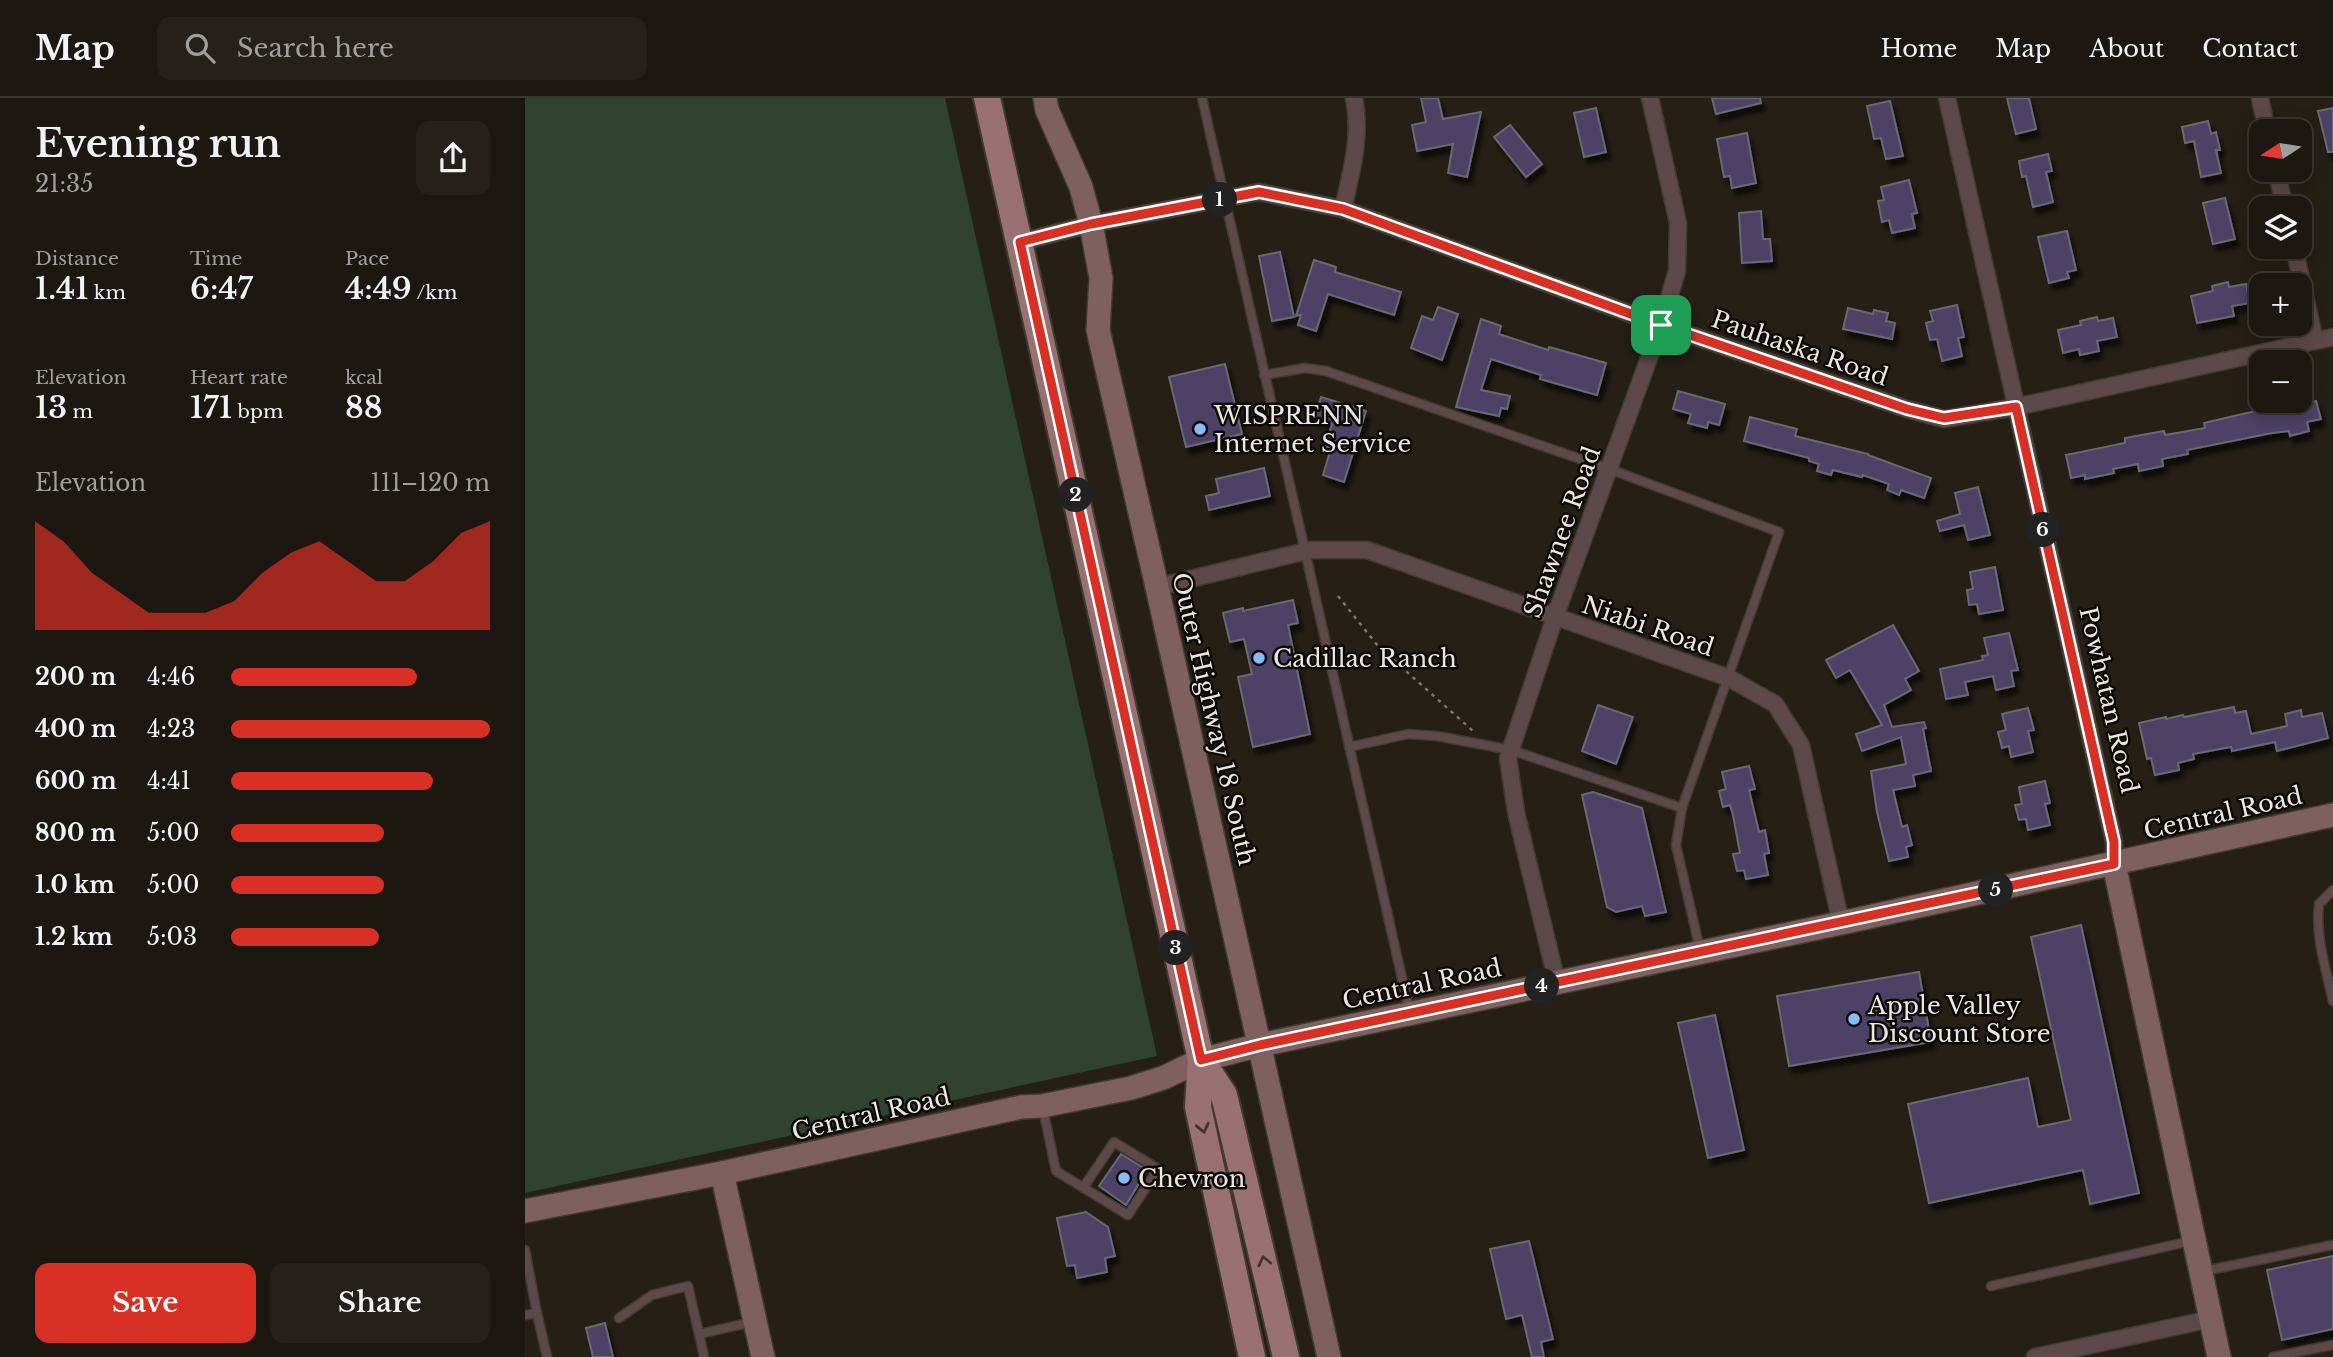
<!DOCTYPE html>
<meta charset="utf-8">
<style>
:root{--surface:#1c1710;--page:#252019;--text:#f1f3f6;--muted:#a09f9f;--line:#3a3630;--accent:#d93025}
body{margin:0;font-family:"Libre Baskerville",serif;background:var(--page);color:var(--text);height:100vh;display:flex;flex-direction:column;font-size:26px;white-space:nowrap}
*{box-sizing:border-box;margin:0}
p{font-size:23px;color:var(--muted)}
.icon{flex:none;width:38px;height:38px;fill:none;stroke:currentColor;stroke-width:2;stroke-linecap:round;stroke-linejoin:round}
.map{position:relative;flex:1;overflow:hidden}
.panel{display:flex;flex-direction:column;background:var(--surface);width:525px}
.panel>*{flex:none}
.needle{width:46px;rotate:258deg}
.tools{position:absolute;left:1724px;top:21px;display:grid;gap:14px}
.tools a{display:grid;place-items:center;width:63px;height:63px;border-radius:14px;background:var(--surface);box-shadow:0 4px 18px #0003,0 0 0 2px var(--line);font-size:35px}
.pin{position:absolute;display:grid;place-items:center;width:60px;height:60px;color:#fff;margin:-30px;border-radius:14px;box-shadow:0 4px 10px #0006}
.km{position:absolute;width:35px;height:35px;margin:-18px;border-radius:50%;background:#222;color:#fff;font-size:19px;line-height:35px;text-align:center}
.round{display:grid;place-items:center;flex:none;width:74px;height:74px;border-radius:14px;background:var(--page)}
.headline{display:flex;align-items:center;justify-content:space-between;height:119px;padding:0 35px}
h1{font-size:38px;font-weight:600;line-height:52px}
.figures{display:grid;grid-template-columns:repeat(3,1fr);gap:10px;height:119px;padding:7px 35px}
.figures div{display:grid;align-content:center}
.figures b{font-size:30px;font-weight:600}
.figures small{font-size:19px;font-weight:400}
.figures p{font-size:19px}
.chart{height:196px;padding:14px 35px}
.chart p{display:flex;justify-content:space-between}
.chart svg{width:100%;height:126px;margin-top:7px;fill:var(--accent);opacity:.7}
.action{display:flex;gap:14px;margin-top:auto;padding:14px 35px}
.action a{flex:1;height:80px;border-radius:14px;background:var(--accent);color:#fff;font-size:28px;font-weight:600;line-height:80px;text-align:center}
.action a+a{background:var(--page);color:var(--text)}
ul{padding:0 35px;list-style:none;font-size:23px}
li{display:grid;grid-template-columns:112px 84px 1fr;align-items:center;height:52px}
li i{height:18px;border-radius:9px;background:var(--accent)}
header{display:flex;align-items:center;gap:42px;box-sizing:border-box;height:98px;padding:0 35px;background:var(--surface);border-bottom:2px solid var(--line)}
header strong{font-size:33px}
nav{display:flex;gap:38px;margin-inline-start:auto;font-size:24px}
.search{width:490px;height:63px;background:var(--page);display:flex;align-items:center;gap:18px;box-sizing:border-box;padding:0 24px;border-radius:14px;color:var(--muted);font-size:26px}
main{display:flex;flex:1;min-height:0}
.map>svg:first-child{display:block}
</style>
<header>
<strong>Map</strong>
<div class="search"><svg class="icon" aria-label="search" viewBox="0 0 24 24"><circle cx="10" cy="10" r="6"/><path d="M15 15l6 6"/></svg>Search here</div>
<nav><a>Home</a><a>Map</a><a>About</a><a>Contact</a></nav>
</header>
<main>
<section class="panel">
<div class="headline"><div><h1>Evening run</h1><p>21:35</p></div><a class="round"><svg class="icon" aria-label="share" viewBox="0 0 24 24"><path d="M12 15V3M7 8l5-5 5 5M5 13v7h14v-7"/></svg></a></div>
<div class="figures">
<div><p>Distance</p><b>1.41<small> km</small></b></div>
<div><p>Time</p><b>6:47</b></div>
<div><p>Pace</p><b>4:49<small> /km</small></b></div>
</div>
<div class="figures">
<div><p>Elevation</p><b>13<small> m</small></b></div>
<div><p>Heart rate</p><b>171<small> bpm</small></b></div>
<div><p>kcal</p><b>88</b></div>
</div>
<div class="chart"><p><span>Elevation</span>111–120 m</p>
<svg viewBox="0 0 160 44" preserveAspectRatio="none"><path d="M0 44V6L10 13L20 24L30 31L40 38L50 38L60 38L70 34L80 24L90 17L100 13L110 20L120 27L130 27L140 20L150 10L160 6V44z"/></svg>
</div>
<ul>
<li><b>200 m</b>4:46<i style="width:72%"></i></li>
<li><b>400 m</b>4:23<i style="width:100%"></i></li>
<li><b>600 m</b>4:41<i style="width:78%"></i></li>
<li><b>800 m</b>5:00<i style="width:59%"></i></li>
<li><b>1.0 km</b>5:00<i style="width:59%"></i></li>
<li><b>1.2 km</b>5:03<i style="width:57%"></i></li>
</ul>
<div class="action"><a>Save</a><a>Share</a></div>
</section>
<div class="map">
<svg width="1808" height="1259" viewBox="0 0 1808 1259">
<defs>
<filter id="shadow"><feDropShadow dx="4" dy="7" stdDeviation="2" flood-color="#0009"/></filter>
</defs>
<rect width="100%" height="100%" fill="#251f16"/>
<!-- green -->
<path fill="#2f4330" d="M0 0H420L632 958 0 1095Z"/>
<!-- building -->
<g fill="#4d4266" stroke="#6a6773" stroke-width="2" filter="url(#shadow)">
<path d="M896 0H913L918 21 956 14 942 79 923 75 928 46 892 53 887 27 901 24Z"/>
<path d="M1187 0H1235L1236 5 1191 16Z"/>
<path d="M1482 0H1504L1511 31 1491 36Z"/>
<path d="M1365 3 1378 58 1361 61 1356 40 1349 41 1342 8Z"/>
<path d="M1071 10 1081 54 1059 59 1049 15Z"/>
<path d="M1808 10V54H1803L1793 13Z"/>
<path d="M1683 23 1686 36 1691 34 1695 52H1691L1696 75 1676 79 1669 43 1660 45 1657 29Z"/>
<path d="M985 27 1017 66 1001 79 969 39Z"/>
<path d="M1222 35 1231 85 1207 90 1205 78 1199 79 1192 41Z"/>
<path d="M1523 56 1527 73 1521 74 1528 104 1508 109 1501 78 1497 79 1494 63Z"/>
<path d="M1384 82 1392 115 1387 116 1390 130 1367 135 1364 122 1357 124 1353 103 1359 102 1356 89Z"/>
<path d="M1700 100 1710 141 1688 146 1678 105Z"/>
<path d="M1236 113 1238 141H1245L1247 163 1217 165 1214 115Z"/>
<path d="M1542 133 1551 172 1542 174 1544 180 1524 185 1513 139Z"/>
<path d="M755 154 769 219 747 223 734 158Z"/>
<path d="M789 162 811 169 810 174 876 194 869 217 803 196 791 233 773 227 776 217 771 218Z"/>
<path d="M1703 184 1704 189 1721 186 1725 205 1707 208 1709 218 1672 225 1666 198 1688 193 1687 188Z"/>
<path d="M1432 207 1439 239 1433 240 1437 258 1417 263 1412 241 1405 242 1401 225 1408 223 1405 213Z"/>
<path d="M913 209 933 216 917 262 886 250 897 218 908 222Z"/>
<path d="M1323 210 1348 216 1349 212 1363 215 1361 223 1370 225 1367 241 1318 231Z"/>
<path d="M1572 219 1573 223 1588 220 1592 239 1572 243 1574 253 1555 257 1554 251 1538 255 1533 232 1556 227 1555 223Z"/>
<path d="M956 221 976 228 974 236 1023 252 1024 249 1081 265 1072 297 1015 281 1016 277 966 261 956 292 985 298 982 311 976 310 974 318 931 309Z"/>
<path d="M700 266 717 336 661 349 644 279Z"/>
<path d="M1153 293 1200 306 1194 327 1183 324 1182 330 1163 325 1166 316 1148 311Z"/>
<path d="M796 299 841 313 819 384 798 377 806 350 800 348 807 326 790 320Z"/>
<path d="M1791 303 1796 321 1782 324 1784 333 1765 338 1764 333 1747 335 1662 352 1663 356 1637 361 1638 368 1614 373 1613 366 1588 371 1589 375 1560 381V377L1546 380 1541 357 1600 345V340L1639 333 1640 337 1680 330 1679 325 1765 305 1766 309Z"/>
<path d="M1225 319 1272 331 1270 338 1343 356V357L1406 380 1399 400 1376 392 1374 397 1362 392 1364 386 1338 377 1337 379 1308 372 1306 377 1292 373 1294 366 1284 363V360L1219 343Z"/>
<path d="M739 370 745 398 684 412 681 398 694 395 691 381Z"/>
<path d="M1453 389 1465 437 1443 442 1439 427 1415 433 1412 423 1435 416 1430 395Z"/>
<path d="M1470 469 1478 512 1454 516 1452 506 1444 507 1442 492 1448 491 1445 474Z"/>
<path d="M768 502 773 525 763 527 785 636 728 649 713 579 727 576 719 541 705 544 698 515 718 510V513Z"/>
<path d="M1368 527 1394 573 1380 581 1386 592 1359 607 1367 629 1399 624 1401 630 1398 631 1406 673 1388 677 1390 688 1368 692 1377 729 1382 727 1387 747 1381 749 1383 759 1364 763 1352 714 1346 673 1381 666 1376 639 1337 653 1331 636 1357 627 1325 572 1311 580 1301 562Z"/>
<path d="M1484 535 1493 572 1486 573 1489 588 1471 592 1468 578 1440 584 1443 597 1421 601 1415 571 1458 562 1457 558 1463 557 1459 540Z"/>
<path d="M1073 607 1108 619 1091 666 1057 653Z"/>
<path d="M1709 609 1710 615 1721 613 1726 636 1762 628 1760 616 1776 612 1777 619 1797 615 1803 640 1752 653 1750 644 1707 653 1706 649 1668 656 1669 661 1653 665 1654 672 1630 677 1626 660 1622 661 1614 625 1641 619V621L1658 617 1659 619Z"/>
<path d="M1503 610 1509 632 1503 633 1508 654 1486 659 1484 648 1477 650 1473 634 1481 632 1477 616Z"/>
<path d="M1224 668 1230 691 1224 692 1234 734 1240 732 1244 755 1239 756 1243 777 1221 781 1219 772 1212 773 1208 756 1215 755 1208 717 1205 707 1198 709 1194 693 1201 691 1197 674Z"/>
<path d="M1520 683 1525 705 1520 706 1525 727 1503 732 1501 721 1494 722 1490 707 1497 706 1494 689Z"/>
<path d="M1068 694 1117 710 1141 814 1120 818 1117 808 1091 814 1082 809 1057 697Z"/>
<path d="M1556 827 1614 1095 1565 1106 1558 1072 1404 1105 1383 1006 1503 980 1513 1029 1546 1022 1506 839Z"/>
<path d="M1394 874 1406 944 1264 968 1252 898Z"/>
<path d="M1190 917 1219 1052 1183 1060 1153 925Z"/>
<path d="M596 1056 622 1072 601 1107 574 1088Z"/>
<path d="M561 1114 583 1129 590 1158 580 1160 582 1174 552 1180 550 1167 542 1168 532 1120Z"/>
<path d="M1004 1143 1028 1241 1016 1244 1019 1259H1007L997 1217 981 1221 965 1151Z"/>
<path d="M1808 1158V1231L1757 1242 1742 1172Z"/>
<path d="M80 1225 88 1259H68L61 1230Z"/>
</g>
<g fill="none" stroke-linecap="round" stroke-linejoin="round">
<!-- lane casing -->
<g stroke="#413b32" stroke-width="11">
<g id="lane">
<path d="M677 0 885 915"/>
<path d="M739 277 780 270 801 273 1084 371 1254 434 1157 710 1151 747 1175 852"/>
<path d="M824 649 883 636 912 638 986 652 1157 710"/>
<path d="M1808 792 1794 806C1790 838 1801 872 1808 903"/>
<path d="M518 1011 531 1073 603 1117 633 1071 589 1044 558 1090"/>
<path d="M0 1152 12 1215 0 1217"/>
<path d="M1679 1173 1808 1147"/>
<path d="M1466 1188 1666 1143"/>
<path d="M12 1215 22 1259"/>
<path d="M94 1220 127 1197 163 1188 174 1236"/>
<path d="M179 1259 174 1236 227 1224"/>
<path d="M1748 1259 1808 1247"/>
</g>
</g>
<!-- street casing -->
<g stroke="#413b32" stroke-width="19">
<g id="street">
<path d="M1422 0 1589 744V766"/>
<path d="M1735 0 1742 33"/>
<path d="M1751 72 1760 110"/>
<path d="M818 111C826 75 837 37 829 0"/>
<path d="M495 144 566 126 734 94 818 111 1136 227 1382 311 1419 321 1491 309 1808 239"/>
<path d="M1769 149 1790 243"/>
<path d="M632 489 785 452H842L1204 580 1250 606 1276 647 1316 825"/>
<path d="M1032 885 991 714 983 660 1030 519 1136 227 1152 173 1153 125 1125 0"/>
<path d="M1510 1259 1686 1221"/>
</g>
</g>
<!-- secondary casing -->
<g stroke="#413b32" stroke-width="26">
<g id="secondary">
<path d="M520 0 522 12 556 89 566 126 576 180 573 232 632 489 804 1259"/>
<path d="M1589 766 1694 1259"/>
<path d="M197 1075 238 1259"/>
<path d="M0 1113 197 1075 496 1009 517 1008 606 990 638 980 676 962 735 947 1316 825 1808 717"/>
</g>
</g>
<!-- primary casing -->
<g stroke="#413b32" stroke-width="30">
<g id="primary">
<path d="M462 0 676 962 673 1009 727 1259"/>
<path d="M676 962 699 997 761 1259"/>
</g>
</g>
<!-- path -->
<path stroke="#7b766e" stroke-width="2.5" stroke-dasharray="3.5 5" stroke-linecap="butt" d="M813 498 853 548 948 633"/>
<!-- lane -->
<use href="#lane" stroke="#5d4949" stroke-width="8"/>
<!-- street -->
<use href="#street" stroke="#5d4949" stroke-width="16"/>
<!-- secondary -->
<use href="#secondary" stroke="#7f6060" stroke-width="23"/>
<!-- primary -->
<use href="#primary" stroke="#997172" stroke-width="26"/>
</g>
<!-- one-way arrows -->
<defs><path id="oneway-chevron" d="M-2-3.5L2.5 0L-2 3.5" fill="none" stroke-width="1.6" stroke-linecap="round" stroke-linejoin="round" transform="scale(1.75)"/></defs>
<g stroke="#443331">
<use href="#oneway-chevron" transform="translate(678 1030) rotate(78)"/>
<use href="#oneway-chevron" transform="translate(739 1163) rotate(-103)"/>
</g>
<g fill="none" stroke-linecap="round" stroke-linejoin="round">
<!-- route casing -->
<g stroke="#fff" stroke-width="14">
<path id="route" d="M734 94 818 111 1136 227 1382 311 1419 320 1491 309 1589 744V766L735 947 676 962 495 144 566 126Z"/>
</g>
<!-- route -->
<use href="#route" stroke="#d93025" stroke-width="9"/>
</g>
<!-- markers -->
<g fill="#8abafc" stroke="#0c0906" stroke-width="2.5">
<circle cx="675" cy="331" r="7"/>
<circle cx="734" cy="560" r="7"/>
<circle cx="1329" cy="921" r="7"/>
<circle cx="599" cy="1080" r="7"/>
</g>
<g text-anchor="middle" dominant-baseline="central" stroke-width="5" stroke-linejoin="round" paint-order="stroke">
<!-- street labels -->
<g font-size="24" fill="#eae6e0" stroke="#0c0906">
<text transform="translate(1275 250) rotate(19)">Pauhaska Road</text>
<text transform="translate(1037 434) rotate(-70)">Shawnee Road</text>
<text transform="translate(1123 528) rotate(19)">Niabi Road</text>
<text transform="translate(1584 602) rotate(77)">Powhatan Road</text>
<text transform="translate(689 621) rotate(77)">Outer Highway 18 South</text>
<text transform="translate(1698 715) rotate(-13)">Central Road</text>
<text transform="translate(897 886) rotate(-12)">Central Road</text>
<text transform="translate(346 1016) rotate(-13)">Central Road</text>
</g>
<!-- poi labels -->
<g font-size="24" fill="#eae6e0" stroke="#0c0906" text-anchor="start">
<text x="689" y="317">WISPRENN<tspan x="689" dy="28">Internet Service</tspan></text>
<text x="748" y="560">Cadillac Ranch</text>
<text x="1343" y="907">Apple Valley<tspan x="1343" dy="28">Discount Store</tspan></text>
<text x="613" y="1080">Chevron</text>
</g>
</g>
</svg>
<div class="tools">
<a><svg class="needle" viewBox="-14 -14 28 28"><path d="M0-13l5 13h-10z" fill="#e53935"/><path d="M0 13l5-13h-10z" fill="#a09f9f"/></svg></a>
<a><svg class="icon" aria-label="layers" viewBox="0 0 24 24"><path d="M12 4l9 5-9 5-9-5zM3 14l9 5 9-5"/></svg></a>
<a>+</a>
<a>−</a>
</div>
<div class="pin" style="left:1136px;top:227px;background:#1e9e55"><svg class="icon" aria-label="arrive" viewBox="0 0 24 24"><path d="M6 21V4h12l-3 4 3 4H6"/></svg></div>
<b class="km" style="left:695px;top:102px">1</b>
<b class="km" style="left:551px;top:397px">2</b>
<b class="km" style="left:651px;top:850px">3</b>
<b class="km" style="left:1017px;top:888px">4</b>
<b class="km" style="left:1471px;top:792px">5</b>
<b class="km" style="left:1518px;top:432px">6</b>
</div>
</main>
